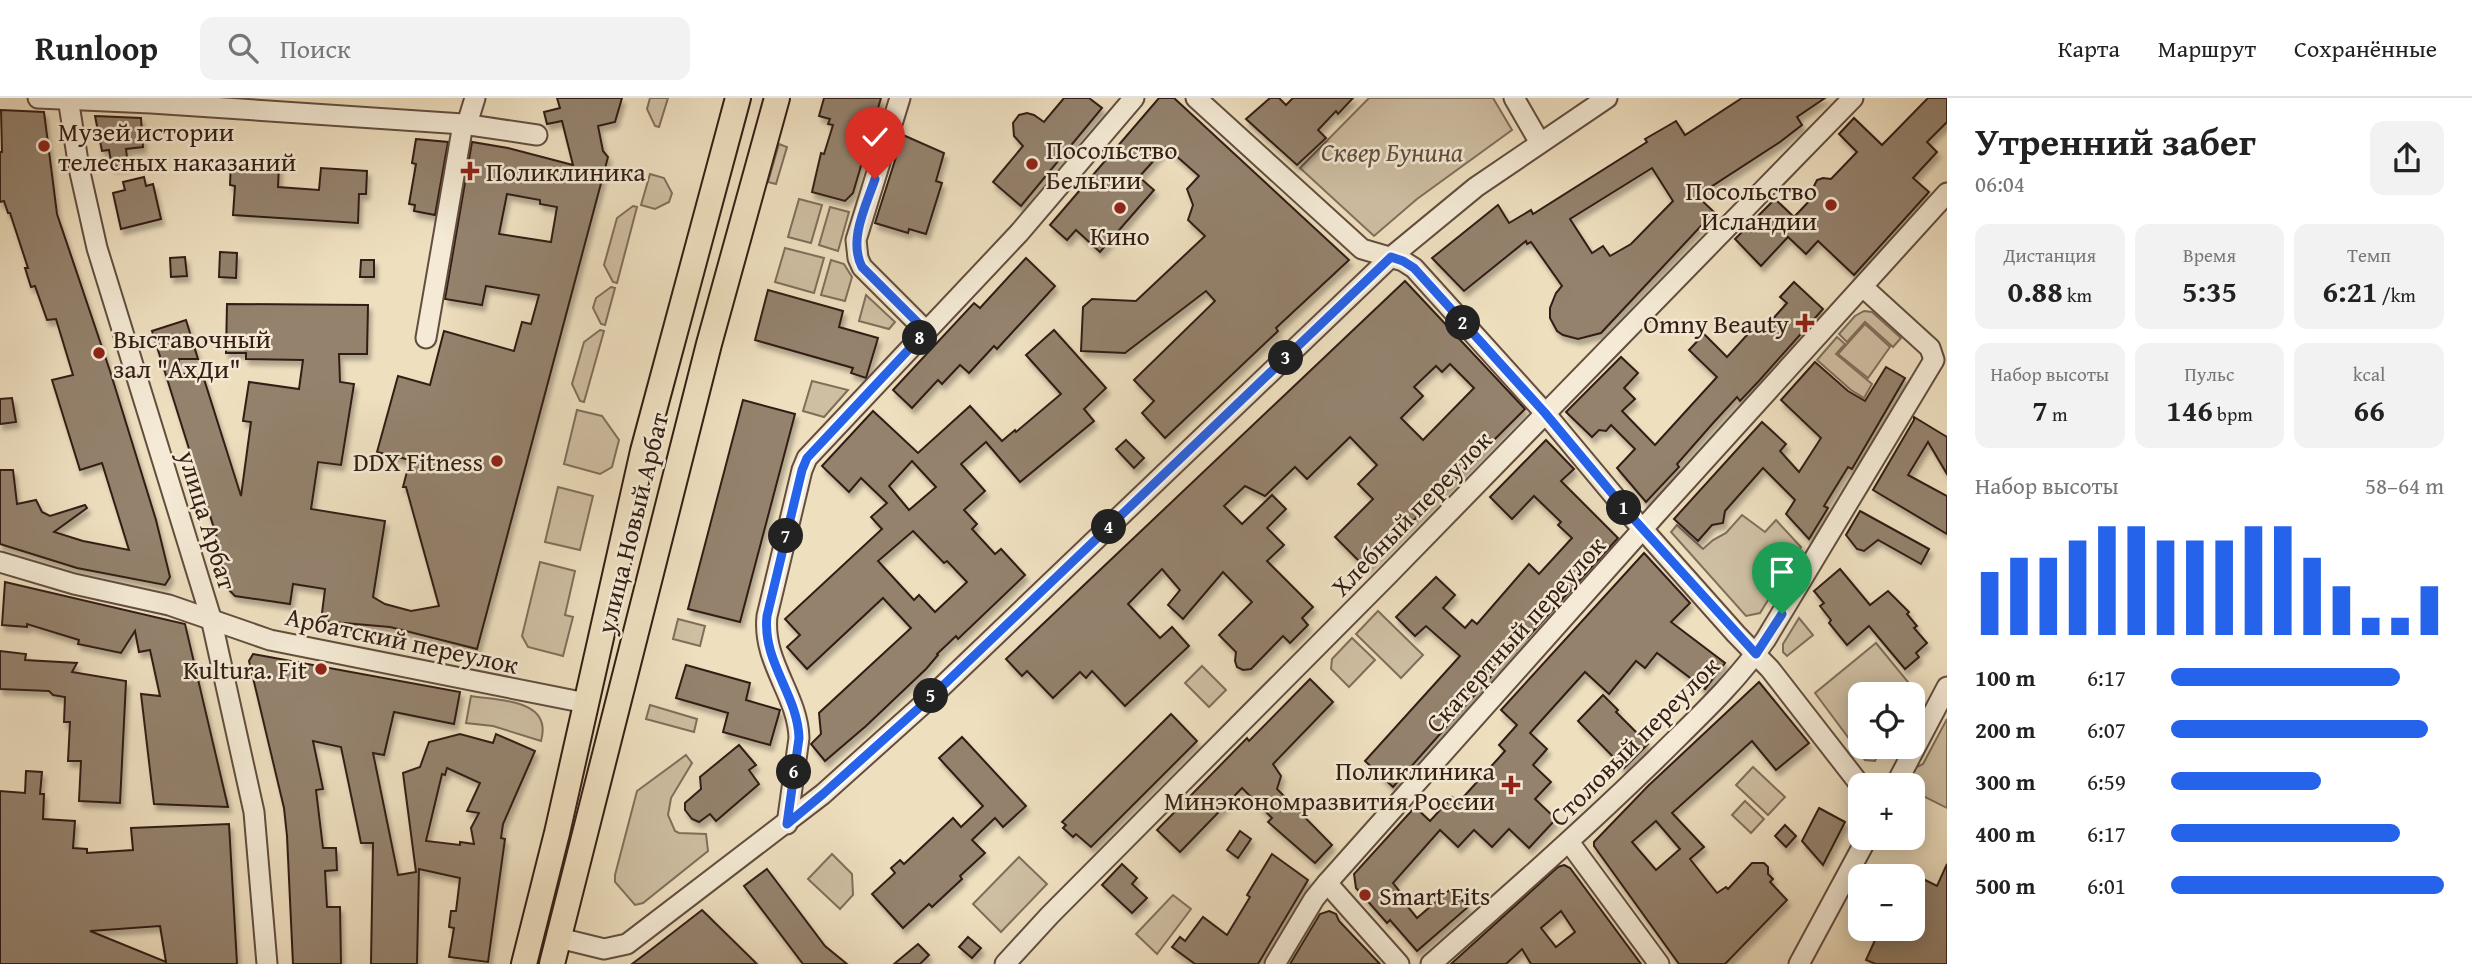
<!DOCTYPE html>
<html lang="ru">
<meta charset="utf-8">
<style>
:root{--surface:#fff;--page:#f2f2f2;--text:#222;--muted:#767676;--line:#e0e0e0;--accent:#2563eb}
body{margin:0;font-family:"Gentium Book Plus",serif;background:var(--page);color:var(--text);height:100vh;display:flex;flex-direction:column;font-size:26px;white-space:nowrap}
*{box-sizing:border-box;margin:0}
p{font-size:23px;color:var(--muted)}
.icon{flex:none;width:38px;height:38px;fill:none;stroke:currentColor;stroke-width:2;stroke-linecap:round;stroke-linejoin:round}
.map{position:relative;flex:1;overflow:hidden}
.sheet{display:flex;flex-direction:column;background:var(--surface);width:525px}
.sheet>*{flex:none}
.fabs{position:absolute;left:1848px;top:584px;display:grid;gap:14px}
.fabs a{display:grid;place-items:center;width:77px;height:77px;border-radius:14px;background:var(--surface);box-shadow:0 4px 18px #0003;font-size:35px}
.pin{position:absolute;display:grid;place-items:center;width:60px;height:60px;color:#fff;margin:-72px -30px;border-radius:50% 50% 50% 0;rotate:-45deg;box-shadow:0 0 7px #0007}
.pin .icon{rotate:45deg}
.km{position:absolute;width:35px;height:35px;margin:-18px;border-radius:50%;background:#222;color:#fff;font-size:19px;line-height:35px;text-align:center}
.round{display:grid;place-items:center;flex:none;width:74px;height:74px;border-radius:14px;background:var(--page)}
.overview{display:flex;align-items:center;justify-content:space-between;height:119px;padding:0 28px}
h1{font-size:38px;font-weight:800;line-height:52px}
.figures{display:grid;grid-template-columns:repeat(3,1fr);gap:10px;height:119px;padding:7px 28px}
.figures div{display:grid;align-content:center;border-radius:14px;background:var(--page);text-align:center}
.figures b{font-size:30px;font-weight:800}
.figures small{font-size:19px;font-weight:400}
.figures p{font-size:19px}
.chart{height:196px;padding:14px 28px}
.chart p{display:flex;justify-content:space-between}
.chart svg{width:100%;height:126px;margin-top:7px;stroke:var(--accent);stroke-width:6}
ul{padding:0 28px;list-style:none;font-size:23px}
li{display:grid;grid-template-columns:112px 84px 1fr;align-items:center;height:52px}
li i{height:18px;border-radius:9px;background:var(--accent)}
header{display:flex;align-items:center;gap:42px;box-sizing:border-box;height:98px;padding:0 35px;background:var(--surface);border-bottom:2px solid var(--line)}
header strong{font-size:33px}
nav{display:flex;gap:38px;margin-inline-start:auto;font-size:24px}
.search{width:490px;height:63px;background:var(--page);display:flex;align-items:center;gap:18px;box-sizing:border-box;padding:0 24px;border-radius:14px;color:var(--muted);font-size:26px}
main{display:flex;flex:1;min-height:0}
.map>svg:first-child{display:block}
</style>
<header>
<strong>Runloop</strong>
<div class="search"><svg class="icon" aria-label="search" viewBox="0 0 24 24"><circle cx="10" cy="10" r="6"/><path d="M15 15l6 6"/></svg>Поиск</div>
<nav><a>Карта</a><a>Маршрут</a><a>Сохранённые</a></nav>
</header>
<main>
<div class="map">
<svg width="1947" height="866" viewBox="0 0 1947 866">
<defs>
<filter id="shadow"><feDropShadow dx="3" dy="5.5" stdDeviation="2" flood-color="#0004"/></filter>
</defs>
<rect width="100%" height="100%" fill="#eedfbf"/>
<filter id="stains"><feTurbulence type="fractalNoise" baseFrequency=".00286" numOctaves="4"/><feColorMatrix values="0 0 0 0 .2 0 0 0 0 .09 0 0 0 0 .02 0 0 0 .5 -.17"/></filter>
<radialGradient id="worn" r=".72"><stop offset=".6" stop-color="#630" stop-opacity="0"/><stop offset="1" stop-color="#630" stop-opacity=".3"/></radialGradient>
<!-- green -->
<g fill="#cebea2" stroke="#806e5b" stroke-width="2">
<path d="M650 0H668L659 29 655 28 647 11Z"/>
<path d="M1369 0H1493L1512 32 1417 101 1374 138 1300 70Z"/>
<path d="M779 46 787 49 776 86 768 84Z"/>
<path d="M650 76 664 80 672 95 669 104 655 111 641 107Z"/>
<path d="M799 101 822 107 811 145 788 139Z"/>
<path d="M633 108 637 109 617 185 613 184 604 167 617 120Z"/>
<path d="M830 109 849 114 838 153 819 147Z"/>
<path d="M785 150 824 160 814 195 775 184Z"/>
<path d="M831 162 844 166 852 179 845 203 821 197Z"/>
<path d="M611 189 615 190 605 227 601 226 593 210 596 200Z"/>
<path d="M866 197 895 224 889 231 859 223Z"/>
<path d="M1864 213 1872 214 1901 240 1893 249 1865 224 1847 244 1839 236 1855 218Z"/>
<path d="M1865 226 1890 249 1868 280 1838 256Z"/>
<path d="M600 232 604 233 584 304 580 303 572 286 584 244Z"/>
<path d="M1837 239 1845 246 1836 256 1872 286 1864 300 1851 292 1817 262Z"/>
<path d="M812 283 848 292 824 319 803 313Z"/>
<path d="M577 312 602 318 619 342 612 369 600 376 564 366Z"/>
<path d="M558 389 593 398 580 452 545 444Z"/>
<path d="M1742 417 1765 434 1776 422 1801 449 1760 515 1746 518 1671 434 1677 427 1703 451 1713 442 1726 435Z"/>
<path d="M540 464 575 473 565 517 573 519 563 558 528 549 522 538Z"/>
<path d="M1378 513 1423 557 1401 580 1356 536Z"/>
<path d="M1799 520 1813 537 1787 558 1783 554V546Z"/>
<path d="M678 521 705 528 700 548 673 541Z"/>
<path d="M1352 540 1375 562 1349 589 1331 571 1332 561Z"/>
<path d="M1876 545 1913 590 1909 597H1860V649H1882L1875 663 1865 662 1815 595Z"/>
<path d="M1202 568 1226 592 1209 609 1185 585Z"/>
<path d="M471 598C500 603 553 601 541 643L493 628 466 625Z"/>
<path d="M650 607 697 621 694 634 646 621Z"/>
<path d="M1947 621V710L1913 693V688H1904L1913 671 1923 666Z"/>
<path d="M686 657 692 665 671 700 668 717 675 733 679 735 706 736 708 753 643 805 635 807 615 784V777L637 693Z"/>
<path d="M1753 669 1785 699 1768 717 1736 687Z"/>
<path d="M1745 703 1764 721 1751 735 1732 717Z"/>
<path d="M832 756 852 776 853 797 840 811 808 781Z"/>
<path d="M1019 759 1047 786 1001 834 973 806Z"/>
<path d="M1173 797 1191 811 1157 856 1136 836Z"/>
</g>
<!-- building -->
<g fill="#94826d" stroke="#331d14" stroke-width="2" fill-rule="evenodd" filter="url(#shadow)">
<path d="M557 0H622L615 24 598 28 603 53 608 59 477 551 390 529 321 523 325 491 293 486 290 506 235 498 229 492 218 443 152 233 186 222 198 261H179L178 275 203 278 241 398 251 324 243 323 249 284 299 291 303 262 246 261V255H226L227 206 368 207 367 256H339L340 284 354 286 341 367 318 364 311 411 385 423 373 499 385 506 411 513 439 508 406 389H403L410 362 377 354 398 278 430 287 444 233 514 253 522 224 531 226 539 197 486 188 482 207 445 201 472 44 508 50 573 67 562 23 547 26 544 14 560 10ZM507 96 540 102V106L557 109 551 144 499 136Z"/>
<path d="M824 0H881L853 95 845 103 812 94 821 55 824 56 833 27 828 26 830 21 819 18Z"/>
<path d="M1064 0H1089L1102 10 1021 108 993 84 1023 48 1014 38 1013 25 1019 17 1027 15 1034 17 1044 24Z"/>
<path d="M1159 0H1174L1349 162 1276 230 1278 233 1165 340 1142 315 1154 303 1134 282 1215 203 1206 193 1125 255 1081 253 1083 209 1092 201 1136 203 1205 138 1188 122 1193 107 1187 91 1199 78 1166 49 1139 79 1154 92 1100 154 1076 132 1067 142 1050 127Z"/>
<path d="M1270 0H1279L1286 7 1293 0H1353L1338 16 1336 13 1318 32 1326 40 1297 67 1246 21Z"/>
<path d="M1742 0H1825L1797 19 1802 27 1780 44 1697 98 1714 114 1601 235 1578 241 1563 237 1557 233 1550 220V210L1556 195 1562 188 1531 144 1527 146 1526 143 1464 193 1432 160 1498 107 1509 125 1531 112 1533 116 1647 44 1645 41 1671 26 1676 23 1685 37ZM1652 70 1673 103 1631 146 1610 158 1603 148 1592 155 1570 121Z"/>
<path d="M1928 0H1947V24L1927 44 1937 54 1913 80 1929 94 1854 177 1818 143 1806 156 1788 139 1761 168 1735 141 1775 101 1794 119 1814 98V88L1817 82 1823 80 1831 81 1857 54 1839 36 1854 20 1882 47Z"/>
<path d="M1 12 44 14 57 116 110 273 156 422 170 479 165 487 77 470 0 446V372H13L17 406 36 402 42 414 50 418 85 407 87 410 54 434 83 443 129 452 102 365 80 372 52 282 73 277 56 221 47 222 35 188 31 189 25 170H28L10 115H8L4 103 0 104V54H2Z"/>
<path d="M95 18 141 20 143 49 126 51 128 68 112 69 109 52 102 53Z"/>
<path d="M903 37 944 55 936 83 942 85 926 136 909 131 908 135 875 125Z"/>
<path d="M416 41 448 44 435 117 414 113 415 107 409 106 416 66 412 65Z"/>
<path d="M231 64 279 67 278 89 319 92 321 70 367 73 366 96H359L358 125 233 117 235 88 230 87Z"/>
<path d="M144 79 146 88 153 86 161 121 121 131 113 95 125 92 123 84Z"/>
<path d="M220 154 237 155 236 180 219 179Z"/>
<path d="M185 159 187 178 171 179 170 160Z"/>
<path d="M1026 160 1055 188 997 251 994 248 969 275 960 267 942 286 938 282 912 310 893 292 974 205 980 210Z"/>
<path d="M361 162H374V179H360Z"/>
<path d="M1405 183 1525 311 1366 470 1335 439 1373 401 1358 386 1377 367 1350 339 1307 381 1295 369 1265 398 1245 388 1224 408 1242 426 1272 397 1286 411 1267 430 1284 447 1267 463 1313 509 1302 520 1308 527 1290 545 1283 538 1251 571 1243 572 1237 569 1235 563 1236 554 1219 537 1252 504 1223 474 1183 521 1168 507 1180 492 1162 471 1128 506 1160 540 1172 529 1189 548 1125 608 1092 573 1086 580 1080 574 1053 600 1027 573 1022 578 1006 561ZM1450 266 1474 290 1423 342 1401 320 1423 298 1414 289 1436 268 1442 274Z"/>
<path d="M1794 184 1823 211 1758 284 1740 303 1737 299 1714 324 1677 366 1679 369 1646 404 1617 370 1635 351 1611 327 1606 333 1599 332 1592 339 1566 314 1621 259 1638 275 1624 290 1635 301 1622 313 1655 347 1717 279 1689 252 1704 236 1727 259 1756 227 1763 232 1787 205 1780 199Z"/>
<path d="M768 192 843 213 839 229 878 240 866 280 851 275 853 270 755 242Z"/>
<path d="M1054 232 1106 290 1084 311 1094 323 1020 384 986 344 961 366 985 393 964 412 977 426 972 431 995 456 1001 451 1025 477 958 541 956 538 937 556 938 557 926 571 866 628 825 663 811 646 821 636 819 615 911 530 883 500 807 571 787 549 800 537 785 521 882 431 871 419 887 405 861 380 849 394 822 368 873 313 918 355 970 308 1002 343 1015 332 1016 334 1061 296 1026 257ZM912 363 936 389 909 412 889 388ZM913 433 944 465 947 463 967 484 935 514 919 497 914 502 878 463Z"/>
<path d="M1815 264 1848 293 1865 303 1886 269 1905 280 1852 371 1848 369 1824 408 1828 410 1809 441 1786 416 1795 402 1763 370 1725 413 1723 425 1712 427 1698 443 1674 421 1762 324 1786 346 1780 353 1799 374 1821 340 1781 302Z"/>
<path d="M12 300 16 324 0 326V301Z"/>
<path d="M743 302 795 316 740 524 688 511Z"/>
<path d="M1914 319 1947 339V376L1928 344 1908 377 1947 398V436L1873 392 1914 322Z"/>
<path d="M1126 342 1144 360 1134 370 1116 351Z"/>
<path d="M1546 342 1574 371 1561 383 1618 440 1528 539 1527 538 1393 689 1365 663 1460 558 1426 528 1415 538 1396 519 1436 479 1455 497 1443 510 1465 530 1472 522 1477 526 1529 466 1539 476 1572 440 1558 427 1561 424 1534 398 1512 421 1490 399Z"/>
<path d="M1860 413 1929 451 1921 466 1878 442 1864 453 1857 451 1846 437Z"/>
<path d="M1644 455 1690 505 1671 524 1725 565 1705 591 1657 555 1645 570 1636 563 1609 596 1585 574 1530 635 1547 651 1533 667 1551 684 1535 701 1556 721 1529 750 1509 731 1492 749 1474 732 1458 749 1440 732 1393 785 1401 795 1399 798 1417 820 1452 790 1468 809 1417 853 1390 822 1387 825 1356 790 1354 776 1415 709 1430 723 1452 699 1458 705 1505 653 1499 647 1517 627 1501 612Z"/>
<path d="M1840 471 1870 507 1888 493 1909 514 1907 516 1917 528 1914 530 1927 545 1916 555 1919 559 1905 571 1869 528 1847 547 1829 525 1831 522 1820 508 1824 505 1814 493Z"/>
<path d="M5 484 185 526 228 709 154 706 141 596 160 598 150 552 139 554 135 533 121 555 78 546 79 542 27 526V529L2 527Z"/>
<path d="M0 553 26 556 25 562 77 565 72 574 126 583 120 705 79 703 81 663H68L70 624H64L65 599 53 597 49 593 0 591Z"/>
<path d="M253 556 460 594 454 626 394 614 384 657 373 655 398 777 416 774 403 675 420 669 429 644 460 636 493 645 496 636 535 653 503 726 501 740 505 741 488 864 449 859 454 830 449 829 451 813H456L460 780 419 771 417 866H371L373 745H361L341 649 313 643 323 691 316 692 323 750H336L337 772 325 773 327 809H340L341 866H293L287 738 284 710 249 563ZM447 670 480 685 467 713 479 715 471 730 474 746 460 744V747L426 743 442 676 445 677Z"/>
<path d="M686 567 750 585 746 602 780 612 770 647 723 634 728 615 676 600Z"/>
<path d="M1310 581 1333 604 1273 666 1281 678 1277 691 1332 747 1315 765 1268 724 1272 720 1242 690 1180 754 1157 732 1247 640 1249 643Z"/>
<path d="M1759 584 1809 645 1776 672 1752 643 1672 715 1704 749 1690 761 1717 795 1726 789 1728 791 1752 765H1764L1768 769V776L1773 781 1770 784 1787 802 1725 866H1679L1594 748V744L1648 688ZM1656 723 1680 751 1656 772 1632 744Z"/>
<path d="M1603 597 1618 612 1616 614 1648 646 1624 670 1578 623Z"/>
<path d="M1171 616 1197 643 1091 749 1076 736 1073 739 1063 730 1066 727 1062 724Z"/>
<path d="M962 639 1026 708 1003 729 995 720 972 742 985 755 960 778 962 781 932 809 929 806 903 830 872 796 895 775 891 770 900 762 904 766 953 720 961 729 983 708 939 660Z"/>
<path d="M739 647 756 667 749 672 759 686 716 723 710 716 699 724 692 721 685 712V705L701 691 700 679Z"/>
<path d="M26 673 42 674 40 696H44L43 721 75 723 73 750 87 751V755L133 752 131 730 229 726 237 866H0V693L25 695ZM160 828 166 864 90 833Z"/>
<path d="M1819 710 1845 724 1823 767 1802 743Z"/>
<path d="M1785 727 1796 738 1786 749 1775 738Z"/>
<path d="M1240 733 1251 741 1238 760 1227 752Z"/>
<path d="M1272 756 1308 782 1258 866H1195L1172 849 1180 839 1185 843 1203 819 1227 837 1250 799 1247 797Z"/>
<path d="M1122 766 1137 780 1132 786 1147 800 1132 815 1102 787Z"/>
<path d="M1947 766V866H1876L1866 862 1880 831H1913V794L1919 779 1937 788Z"/>
<path d="M1564 767 1570 770 1641 866H1531L1522 851 1506 866H1451L1558 769ZM1561 813 1575 834 1556 849 1541 830Z"/>
<path d="M767 771 825 848 847 866H803L744 788Z"/>
<path d="M702 812 757 866H632L653 850Z"/>
<path d="M1329 813 1336 816 1339 823 1380 866H1290L1320 816Z"/>
<path d="M968 839 981 850 972 860 959 849Z"/>
<path d="M918 846 929 857 920 866H894Z"/>
</g>
<g fill="none" stroke-linecap="round" stroke-linejoin="round">
<!-- minor casing -->
<g stroke="#624e3f" stroke-width="23">
<g id="minor">
<path d="M38 0 151 5 463 26 537 37"/>
<path d="M68 0 79 70 97 150 211 520 254 714 267 866"/>
<path d="M900 0 856 142 858 160 862 169 926 233"/>
<path d="M1196 0 1362 151 1403 163 1414 170 1545 315 1631 418 1736 536 1770 571 1861 688"/>
<path d="M1514 0 1540 45"/>
<path d="M467 26 475 0"/>
<path d="M426 240 463 26"/>
<path d="M0 464 74 486 169 507 270 542 586 605"/>
<path d="M1895 688 1947 589"/>
<path d="M787 726 799 640C798 597 762 564 767 518L802 372 807 360 1019 135 1134 0"/>
<path d="M1569 744 1659 866"/>
<path d="M1327 785 1399 866"/>
<path d="M559 840 604 851 627 846 823 696 930 600 1391 159 1476 89 1607 0"/>
<path d="M1005 866 1050 817 1387 478 1853 0"/>
<path d="M1275 866 1314 801 1327 785 1657 415 1947 95"/>
<path d="M1431 866C1507 799 1582 733 1655 662 1694 623 1735 586 1766 541L1934 262 1930 250 1863 189"/>
<path d="M1799 866 1867 740"/>
</g>
</g>
<!-- major casing -->
<g stroke="#331d14" stroke-width="28">
<g id="major">
<path d="M524 866 557 735 643 353 738 0"/>
<path d="M552 866 709 246 777 0"/>
</g>
</g>
<!-- minor -->
<use href="#minor" stroke="#f4ead5" stroke-width="19"/>
<!-- major -->
<use href="#major" stroke="#eedfbf" stroke-width="24"/>
</g>
<g fill="none" stroke-linecap="round" stroke-linejoin="round">
<!-- route casing -->
<g stroke="#fff" stroke-width="14">
<path id="route" d="M875 81C866 108 848 142 862 169L926 233 807 360 802 372 767 518C762 564 798 597 799 640L787 726 823 696 930 600 1391 159 1403 163 1414 170 1545 315 1631 418 1756 556 1782 516"/>
</g>
<!-- route -->
<use href="#route" stroke="#2563eb" stroke-width="9"/>
</g>
<!-- markers -->
<g fill="#8f2418" stroke="#f4ead5" stroke-width="2.5">
<circle cx="44" cy="48" r="7"/>
<circle cx="1032" cy="66" r="7"/>
<path d="M466.5 62.5h7v7h7v7h-7v7h-7v-7h-7v-7h7z"/>
<circle cx="1831" cy="107" r="7"/>
<circle cx="1120" cy="110" r="7"/>
<path d="M1801.5 214.5h7v7h7v7h-7v7h-7v-7h-7v-7h7z"/>
<circle cx="99" cy="255" r="7"/>
<circle cx="497" cy="363" r="7"/>
<circle cx="321" cy="571" r="7"/>
<path d="M1507.5 676.5h7v7h7v7h-7v7h-7v-7h-7v-7h7z"/>
<circle cx="1365" cy="797" r="7"/>
</g>
<g text-anchor="middle" dominant-baseline="central" stroke-width="5" stroke-linejoin="round" paint-order="stroke">
<!-- poi labels -->
<g font-size="26" fill="#331d14" stroke="#f4ead5" text-anchor="start">
<text x="58" y="33">Музей истории<tspan x="58" dy="30">телесных наказаний</tspan></text>
<text x="1046" y="51">Посольство<tspan x="1046" dy="30">Бельгии</tspan></text>
<text x="486" y="73">Поликлиника</text>
<text x="1817" y="92" text-anchor="end">Посольство<tspan x="1817" dy="30">Исландии</tspan></text>
<text x="1120" y="137" text-anchor="middle">Кино</text>
<text x="1789" y="225" text-anchor="end">Omny Beauty</text>
<text x="113" y="240">Выставочный<tspan x="113" dy="30">зал "АхДи"</tspan></text>
<text x="483" y="363" text-anchor="end">DDX Fitness</text>
<text x="307" y="571" text-anchor="end">Kultura. Fit</text>
<text x="1495" y="672" text-anchor="end">Поликлиника<tspan x="1495" dy="30">Минэкономразвития России</tspan></text>
<text x="1379" y="797">Smart Fits</text>
</g>
<!-- park labels -->
<g font-size="26" font-style="italic" fill="#624d3f" stroke="#f4ead5">
<text x="1392" y="53">Сквер Бунина</text>
</g>
<!-- street labels -->
<g font-size="26" fill="#331d14" stroke="#f4ead5">
<text transform="translate(1411 415) rotate(-46)">Хлебный переулок</text>
<text transform="translate(208 422) rotate(73)">улица Арбат</text>
<text transform="translate(632 425) rotate(-76)">улица Новый Арбат</text>
<text transform="translate(1515 536) rotate(-48)">Скатертный переулок</text>
<text transform="translate(402 542) rotate(12)">Арбатский переулок</text>
<text transform="translate(1634 643) rotate(-45)">Столовый переулок</text>
</g>
</g>
<rect width="100%" height="100%" filter="url(#stains)"/>
<rect width="100%" height="100%" fill="url(#worn)"/>
</svg>
<div class="fabs">
<a><svg class="icon" aria-label="locate" viewBox="0 0 24 24"><circle cx="12" cy="12" r="6"/><path d="M12 2v4M12 18v4M2 12h4M18 12h4"/></svg></a>
<a>+</a>
<a>−</a>
</div>
<div class="pin" style="left:1782px;top:516px;background:#1e9e55"><svg class="icon" aria-label="arrive" viewBox="0 0 24 24"><path d="M6 21V4h12l-3 4 3 4H6"/></svg></div>
<div class="pin" style="left:875px;top:81px;background:#d93025"><svg class="icon" aria-label="check" viewBox="0 0 24 24"><path d="M5 12l5 5 9-10"/></svg></div>
<b class="km" style="left:1624px;top:410px">1</b>
<b class="km" style="left:1463px;top:225px">2</b>
<b class="km" style="left:1286px;top:260px">3</b>
<b class="km" style="left:1109px;top:429px">4</b>
<b class="km" style="left:931px;top:598px">5</b>
<b class="km" style="left:794px;top:674px">6</b>
<b class="km" style="left:786px;top:438px">7</b>
<b class="km" style="left:920px;top:240px">8</b>
</div>
<section class="sheet">
<div class="overview"><div><h1>Утренний забег</h1><p>06:04</p></div><a class="round"><svg class="icon" aria-label="share" viewBox="0 0 24 24"><path d="M12 15V3M7 8l5-5 5 5M5 13v7h14v-7"/></svg></a></div>
<div class="figures">
<div><p>Дистанция</p><b>0.88<small> km</small></b></div>
<div><p>Время</p><b>5:35</b></div>
<div><p>Темп</p><b>6:21<small> /km</small></b></div>
</div>
<div class="figures">
<div><p>Набор высоты</p><b>7<small> m</small></b></div>
<div><p>Пульс</p><b>146<small> bpm</small></b></div>
<div><p>kcal</p><b>66</b></div>
</div>
<div class="chart"><p><span>Набор высоты</span>58–64 m</p>
<svg viewBox="0 0 160 44" preserveAspectRatio="none"><path d="M5 44V22M15 44V17M25 44V17M35 44V11M45 44V6M55 44V6M65 44V11M75 44V11M85 44V11M95 44V6M105 44V6M115 44V17M125 44V27M135 44V38M145 44V38M155 44V27"/></svg>
</div>
<ul>
<li><b>100 m</b>6:17<i style="width:84%"></i></li>
<li><b>200 m</b>6:07<i style="width:94%"></i></li>
<li><b>300 m</b>6:59<i style="width:55%"></i></li>
<li><b>400 m</b>6:17<i style="width:84%"></i></li>
<li><b>500 m</b>6:01<i style="width:100%"></i></li>
</ul>
</section>
</main>
